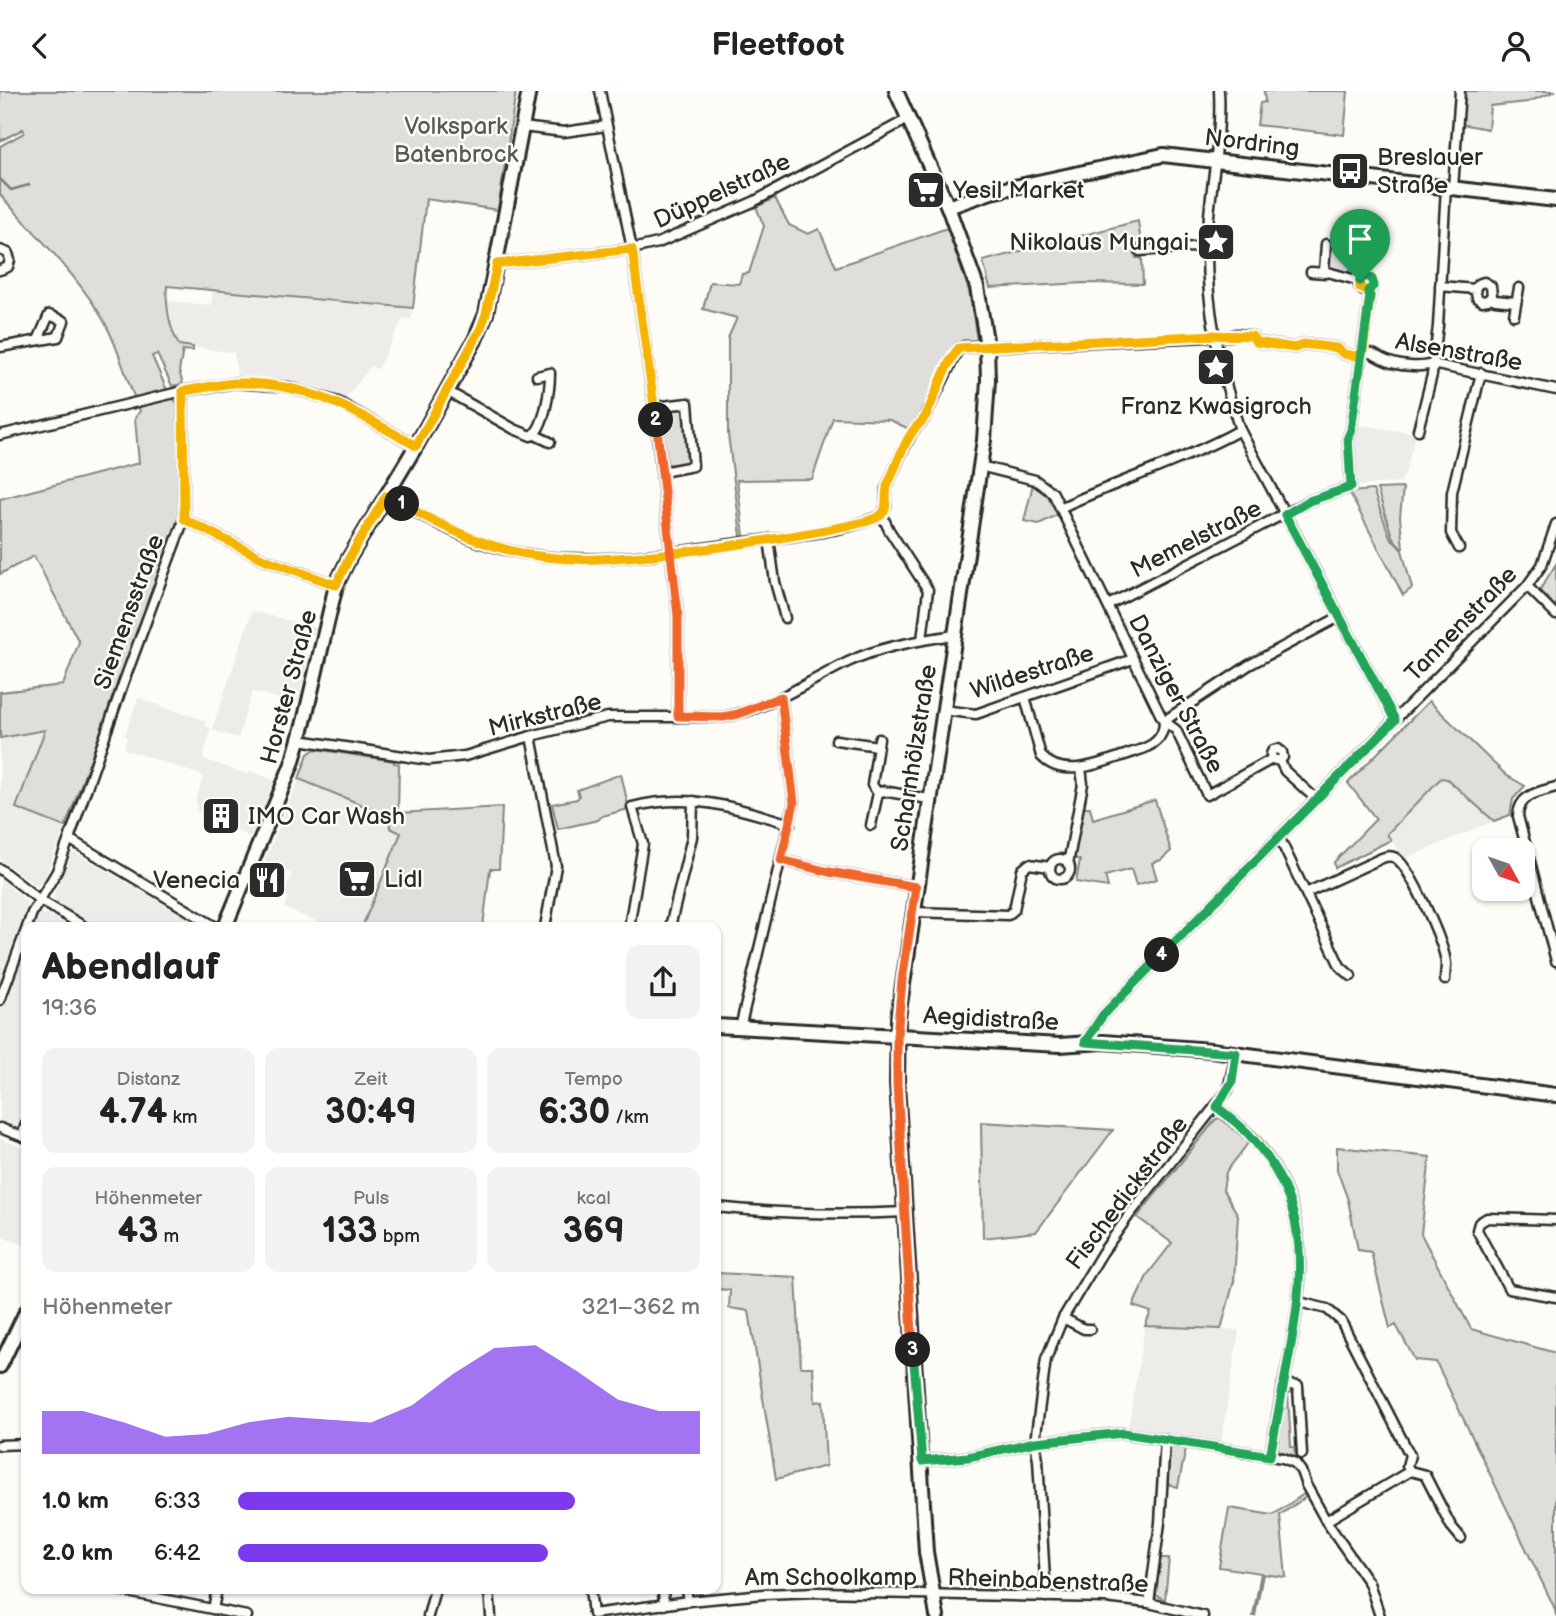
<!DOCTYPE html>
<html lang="de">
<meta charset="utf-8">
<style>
:root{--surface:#fff;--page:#f2f2f2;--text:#222;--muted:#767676;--accent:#7c3aed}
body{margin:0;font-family:"Balsamiq Sans",sans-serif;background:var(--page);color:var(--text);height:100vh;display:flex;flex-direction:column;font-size:26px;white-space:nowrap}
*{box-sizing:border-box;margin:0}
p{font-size:23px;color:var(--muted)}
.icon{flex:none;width:38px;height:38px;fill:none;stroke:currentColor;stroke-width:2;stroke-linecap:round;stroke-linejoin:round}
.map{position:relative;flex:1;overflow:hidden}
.details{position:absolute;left:21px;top:831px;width:700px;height:672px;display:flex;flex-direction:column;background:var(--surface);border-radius:14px;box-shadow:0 2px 5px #0004}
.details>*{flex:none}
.needle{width:46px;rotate:130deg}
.controls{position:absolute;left:1472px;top:747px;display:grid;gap:14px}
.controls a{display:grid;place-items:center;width:63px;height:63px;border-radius:14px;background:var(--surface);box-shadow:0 2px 5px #0004;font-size:35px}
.pin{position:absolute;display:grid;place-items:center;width:60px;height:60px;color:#fff;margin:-72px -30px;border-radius:50% 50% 50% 0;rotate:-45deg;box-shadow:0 0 7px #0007}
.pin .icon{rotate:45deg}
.km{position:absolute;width:35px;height:35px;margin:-18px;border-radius:50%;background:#222;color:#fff;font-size:19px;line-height:35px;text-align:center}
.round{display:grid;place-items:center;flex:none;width:74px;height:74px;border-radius:14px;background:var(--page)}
.overview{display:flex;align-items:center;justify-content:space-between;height:119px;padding:0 21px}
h1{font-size:38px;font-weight:800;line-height:52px}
.stats{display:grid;grid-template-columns:repeat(3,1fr);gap:10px;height:119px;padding:7px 21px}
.stats div{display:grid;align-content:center;border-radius:14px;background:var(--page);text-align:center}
.stats b{font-size:35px;font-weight:800}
.stats small{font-size:19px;font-weight:400}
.stats p{font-size:19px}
.chart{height:196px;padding:14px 21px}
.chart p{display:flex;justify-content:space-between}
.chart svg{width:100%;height:126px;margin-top:7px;fill:var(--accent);opacity:.7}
ul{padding:0 21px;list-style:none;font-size:23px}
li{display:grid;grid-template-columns:112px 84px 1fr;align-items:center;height:52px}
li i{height:18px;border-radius:9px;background:var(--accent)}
header{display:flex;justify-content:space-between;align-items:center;height:91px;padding:0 21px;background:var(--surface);font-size:32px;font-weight:800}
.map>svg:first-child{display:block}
</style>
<header><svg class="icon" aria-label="back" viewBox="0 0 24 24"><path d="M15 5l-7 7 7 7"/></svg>Fleetfoot<svg class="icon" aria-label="person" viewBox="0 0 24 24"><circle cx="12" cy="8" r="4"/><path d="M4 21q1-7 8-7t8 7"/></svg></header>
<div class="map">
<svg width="1556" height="1525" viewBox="0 0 1556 1525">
<rect width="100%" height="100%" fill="#fdfcf7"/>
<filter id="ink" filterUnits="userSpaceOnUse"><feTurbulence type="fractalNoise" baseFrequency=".0143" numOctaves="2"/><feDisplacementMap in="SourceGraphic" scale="14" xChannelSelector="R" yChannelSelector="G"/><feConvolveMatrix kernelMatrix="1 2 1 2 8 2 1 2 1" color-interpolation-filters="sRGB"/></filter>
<g filter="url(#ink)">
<!-- built -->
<g fill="#edece8">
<path d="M213 199 413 217 411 229 403 227 377 279 371 275 346 307 312 295 283 289 237 286 234 262 179 254 171 239V223L166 210 211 214Z"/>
<path d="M1356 334 1416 342 1406 380 1401 391 1359 395 1354 350Z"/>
<path d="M252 520 317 537 315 544 299 539 294 560 310 564 297 612 252 601 238 647 212 639Z"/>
<path d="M138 607 206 630 205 635 211 637 203 668 248 684 250 680 274 689 252 747 195 719 198 712 195 711 204 685 124 658 127 646 125 644Z"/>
<path d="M45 639 16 717 65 736 43 791 37 795 0 768V647Z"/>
<path d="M1441 687 1447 688 1494 730 1404 768 1387 743Z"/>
<path d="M299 688 390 725 401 742 362 836H331L284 817 288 806 284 803 292 783 264 771Z"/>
<path d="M74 761 153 807 204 836H100L67 819 56 812 53 806 71 763Z"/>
<path d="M0 787 28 812 0 889Z"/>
<path d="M38 822 47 823 71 836H31Z"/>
<path d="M26 849V1043L0 1033V921Z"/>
<path d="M0 1048 26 1058V1155L0 1145Z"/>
<path d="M1145 1235 1239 1239 1221 1352 1128 1337Z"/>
</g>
<!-- green -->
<g fill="#dfdeda" stroke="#858482" stroke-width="2">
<path d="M0 0H516L498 119 426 108 413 217 167 195C165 213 170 239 179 254L193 256V260L183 259 179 280 183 293 172 295 157 263 152 265 165 295 178 314 181 429 65 736 16 717 45 639 0 647V601L63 594 79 551 34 465 0 483V408L139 372 135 327 140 320C125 287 118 251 98 220 71 178 34 141 0 104V55L24 42 23 38 0 50Z"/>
<path d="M1264 0H1348L1344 44 1257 34 1260 12 1265 11Z"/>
<path d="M1463 0H1556L1528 11 1490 15 1488 38 1461 33Z"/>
<path d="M775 107 789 134 808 143 819 138 836 176 947 137 969 200 977 249H963L955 255 921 324 909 338 890 329 833 327 812 388 737 389 744 445H741L728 343V247L737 227 703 218 710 191 739 193 742 183 749 182 764 135 756 116Z"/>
<path d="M1138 130 1141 153 1134 154 1136 167H1142L1143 193 1085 192 990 197 983 170Z"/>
<path d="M1332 140 1355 143 1349 184 1329 179 1327 174Z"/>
<path d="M678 317 683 320 689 371 688 373 670 375 667 371 661 324 663 319Z"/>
<path d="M1033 393 1049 405 1059 423 1039 433 1024 430Z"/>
<path d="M1403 397 1400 426 1403 457H1401L1392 445 1377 398Z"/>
<path d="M1373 399 1390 446 1402 459 1412 497 1403 504 1349 401Z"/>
<path d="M1556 473V517L1539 500Z"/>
<path d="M1429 610 1506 684 1525 695 1513 708 1510 724 1494 730 1447 688 1441 687 1387 743 1391 749 1335 777 1334 771 1376 728 1348 692Z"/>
<path d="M315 658 394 670V672L399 673 398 722 502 716 499 778H490L483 836H362L401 742 390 737 389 725 299 688 308 663Z"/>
<path d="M621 683 629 718 602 725 598 729 558 738 552 713 577 708 579 705 577 699Z"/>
<path d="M1155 709 1171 760 1161 769 1152 772 1157 788 1136 794 1131 778 1105 785 1108 796 1076 791 1080 769 1073 767 1081 716H1090L1093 728Z"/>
<path d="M1216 1028 1220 1027 1249 1051 1226 1081 1223 1099 1238 1124 1234 1190 1221 1238 1145 1235 1151 1221 1133 1215 1148 1183 1172 1152 1137 1126Z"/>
<path d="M981 1031 1113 1039 1036 1141 983 1147Z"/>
<path d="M1337 1056 1430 1066 1421 1143 1471 1238 1556 1262V1525L1555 1518 1436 1271 1415 1269 1396 1234 1390 1237 1371 1161 1358 1159 1348 1109 1337 1079Z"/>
<path d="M717 1182 796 1186 801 1276H813L815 1311 823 1310 826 1375 776 1388 749 1220 729 1217 730 1199 716 1198Z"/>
<path d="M1288 1296 1294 1297 1295 1301 1288 1302 1291 1356H1294L1295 1361H1299L1298 1365 1281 1361 1277 1356Z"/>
<path d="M1172 1354 1186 1357 1178 1396 1167 1393 1168 1359Z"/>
<path d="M1304 1403 1306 1406 1280 1424 1286 1486 1263 1483 1255 1525H1253L1261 1482 1219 1476 1229 1417 1273 1424Z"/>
<path d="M1159 1467H1169L1165 1509 1154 1503Z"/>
</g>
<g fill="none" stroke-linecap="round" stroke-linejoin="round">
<!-- stream -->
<path stroke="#7e7d7b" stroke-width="2.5" d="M0 88 11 99 29 94"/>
<!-- street casing -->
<g stroke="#2b2b2b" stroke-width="13">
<g id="street">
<path d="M600 0 632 158 654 316 678 525V626"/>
<path d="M1219 0C1222 52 1208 103 1207 155 1206 218 1220 280 1240 339L1395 629"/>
<path d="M522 36 564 41 606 35"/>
<path d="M1453 97 1460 0"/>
<path d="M1326 153 1324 180 1360 190"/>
<path d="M0 159 8 162 10 169 8 176 0 179"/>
<path d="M1140 160 1207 155"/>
<path d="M497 173 632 158 658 152 753 111 908 28"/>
<path d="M1311 181 1326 182"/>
<circle cx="1366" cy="193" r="7"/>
<path d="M1440 195 1475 198 1478 193 1484 191 1491 195 1492 204 1488 209 1482 210 1477 207 1475 198"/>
<path d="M1491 206 1495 209 1516 211"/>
<path d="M1514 224 1519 197"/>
<path d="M0 256 58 246 64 230 49 224 38 249"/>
<path d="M447 300 514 338 531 345C545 338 550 297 550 282L537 285"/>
<path d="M654 316 688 312 693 375 662 381"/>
<path d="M1418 339 1432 284 1438 235 1446 96"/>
<path d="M0 344 183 300 235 292 288 296 338 311 416 355"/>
<path d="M535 344 550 351"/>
<path d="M980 375 1035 389 1053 402 1160 623 1164 630 1176 639 1207 704 1272 668"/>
<path d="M386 405C417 422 448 440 482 452 568 481 658 463 746 451 786 446 846 441 882 424"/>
<path d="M1062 416C1121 389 1183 370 1240 339"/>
<path d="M184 428 264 468 336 494"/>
<path d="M769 448 775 491 785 527"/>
<path d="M1459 457 1451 442 1452 401 1481 282"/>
<path d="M1527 495 1556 524"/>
<path d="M1108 514 1309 410 1351 396 1348 346 1351 339 1370 205 1368 200"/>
<path d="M922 549 928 499 889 439 882 424 886 415V398L901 363 913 340 924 328 959 257 1230 245 1236 243 1252 245 1257 251 1295 257 1303 253 1337 257 1344 263 1355 265C1371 256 1374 266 1387 270 1398 275 1421 277 1432 273L1556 299"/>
<path d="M1025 606 1041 665C1063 689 1100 672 1125 664 1135 660 1148 658 1156 650 1162 645 1164 638 1164 630L1249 574 1339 526"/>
<path d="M942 619 976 623 1133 568"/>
<path d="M531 645 556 775 545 836"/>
<path d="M879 648 872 694 878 702 883 700 929 708"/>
<path d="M299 649 429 669 465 665 531 645 608 626H724C769 618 807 591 848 571 881 555 918 550 954 544"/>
<path d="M836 649 878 655"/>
<path d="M1280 670 1283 666 1282 661 1278 658 1273 659 1271 663 1272 668 1280 670 1285 680 1316 708"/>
<path d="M1556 696C1539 701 1519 703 1518 725L1556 870"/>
<path d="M871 734 878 702"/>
<path d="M1279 746 1340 875 1351 885"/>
<path d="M69 748 216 836"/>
<circle cx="1060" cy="778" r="10"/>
<path d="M781 769 829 781 916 796"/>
<path d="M1068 773 1083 693 1081 677"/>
<path d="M0 778 41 810 85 836"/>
<path d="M1306 802 1382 767C1387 765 1392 764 1397 768 1411 778 1445 854 1446 873 1446 878 1445 884 1445 889"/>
<path d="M913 821 1008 824 1014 819 1022 779 1029 773 1050 776"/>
<path d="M27 836 32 822 57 780 69 748 123 593 184 428 183 300"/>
<path d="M629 836 643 753 632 716C689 701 735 716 790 733"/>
<path d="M670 836 692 746 693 710"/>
<path d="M0 909 26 839"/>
<path d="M740 937 794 712 781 606"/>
<path d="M1085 951 1103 924 1527 495 1542 474 1556 433"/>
<path d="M1217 1016C1228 1026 1243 1036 1253 1047 1313 1117 1304 1187 1288 1271 1281 1302 1276 1334 1270 1365"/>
<path d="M0 1037 26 1047"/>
<path d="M22 1045 26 1033"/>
<path d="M716 1116C780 1123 841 1124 906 1121"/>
<path d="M1556 1129 1487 1127 1479 1132 1477 1139 1509 1198 1556 1206"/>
<path d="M1299 1211 1327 1218 1341 1230 1410 1364 1407 1375 1410 1380 1425 1384 1451 1435 1461 1447"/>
<path d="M1063 1227 1084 1238H1090"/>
<path d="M1283 1293 1298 1295 1302 1363"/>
<path d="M0 1354 26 1353"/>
<path d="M921 1370 968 1366 1035 1351 1123 1342 1283 1367 1295 1372 1301 1380 1306 1394 1326 1430 1369 1492 1380 1525"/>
<path d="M1326 1430 1410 1380"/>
<path d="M113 1498 247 1525"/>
<path d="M489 1498 491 1525"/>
<path d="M590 1498 593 1523 688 1510"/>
<path d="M663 1498 664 1514"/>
<path d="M686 1498 688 1510 764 1503 817 1501 1105 1507 1149 1512 1203 1525"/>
<path d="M1046 1506 1038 1368 1035 1351 1046 1268 1063 1227 1102 1162 1130 1123 1228 999 1236 962"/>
<path d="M1149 1512 1160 1432 1165 1348"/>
<path d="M213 1518 217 1498"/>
<path d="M428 1525 435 1498"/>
</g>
</g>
<!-- secondary casing -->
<g stroke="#2b2b2b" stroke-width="18">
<g id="secondary">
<path d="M896 0 948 116 977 196 987 255 988 289 984 349 898 927 897 992 926 1461 937 1525"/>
<path d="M948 116 991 101 1163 64 1556 109"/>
<path d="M225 836 292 673 304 631 336 494 349 467 416 355 475 249 486 223 529 0"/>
<path d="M716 935 1060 954 1103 951 1211 959 1556 1004"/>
<path d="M0 1275 26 1221"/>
</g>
</g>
<!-- street -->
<use href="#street" stroke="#fdfcf7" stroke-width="8"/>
<!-- secondary -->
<use href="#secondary" stroke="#fdfcf7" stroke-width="12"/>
</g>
</g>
<g fill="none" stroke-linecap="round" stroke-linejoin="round" filter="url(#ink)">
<!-- split-1 casing -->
<g stroke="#fff" stroke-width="14">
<path id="split-1" d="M402 413C448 439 493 460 546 466 563 468 581 469 599 468 676 464 755 452 831 438 843 435 873 432 882 423 889 417 884 402 888 393 896 376 902 355 913 340 917 334 923 331 926 324 936 304 945 273 959 257L1214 244C1227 245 1239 244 1252 245L1256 251 1295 257 1303 253 1337 257 1344 263 1355 265 1363 261 1370 205 1368 200 1360 197V190"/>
</g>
<!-- split-2 casing -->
<g stroke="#fff" stroke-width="14">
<path id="split-2" d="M402 413 386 405 349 467 336 494 264 468 184 428 183 300C200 298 218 293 236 292 309 290 355 321 416 355L480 239 486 223 497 173 632 158 656 329"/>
</g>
<!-- split-3 casing -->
<g stroke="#fff" stroke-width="14">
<path id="split-3" d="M656 329 678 525V625L723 626 738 623 781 606 794 712 781 769 829 781 916 796 902 890 897 945V992L913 1259"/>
</g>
<!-- split-4 casing -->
<g stroke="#fff" stroke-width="14">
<path id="split-4" d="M913 1259 922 1370 968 1366 1035 1351 1124 1342 1270 1365C1276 1335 1281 1306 1287 1276 1303 1190 1314 1119 1253 1048 1243 1036 1229 1026 1217 1016L1232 991 1236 962 1085 951 1103 924 1162 864"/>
</g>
<!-- split-5 casing -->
<g stroke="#fff" stroke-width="14">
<path id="split-5" d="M1162 864 1395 629 1285 424 1309 410 1351 396 1348 346 1351 339 1370 205 1368 200 1374 194 1372 188 1367 185 1362 187 1360 190"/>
</g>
<!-- split-1 -->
<use href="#split-1" stroke="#f5b400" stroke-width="9"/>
<!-- split-2 -->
<use href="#split-2" stroke="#f5b400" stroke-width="9"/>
<!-- split-3 -->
<use href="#split-3" stroke="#f0652b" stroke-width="9"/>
<!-- split-4 -->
<use href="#split-4" stroke="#22a559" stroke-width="9"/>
<!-- split-5 -->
<use href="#split-5" stroke="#22a559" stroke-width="9"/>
</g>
<!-- icons -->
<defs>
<g id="bus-square" transform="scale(2.0125)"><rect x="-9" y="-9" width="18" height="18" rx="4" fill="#2b2b2b" stroke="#fdfcf7"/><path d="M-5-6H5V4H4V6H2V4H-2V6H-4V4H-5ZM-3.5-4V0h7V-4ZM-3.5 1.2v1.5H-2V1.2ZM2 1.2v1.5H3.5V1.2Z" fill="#fff"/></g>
<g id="supermarket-square" transform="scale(2.0125)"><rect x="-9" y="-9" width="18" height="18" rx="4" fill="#2b2b2b" stroke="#fdfcf7"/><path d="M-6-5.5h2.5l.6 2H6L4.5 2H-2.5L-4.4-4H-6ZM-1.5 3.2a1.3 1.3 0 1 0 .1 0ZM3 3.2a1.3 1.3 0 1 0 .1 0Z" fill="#fff"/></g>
<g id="sight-square" transform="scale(2.0125)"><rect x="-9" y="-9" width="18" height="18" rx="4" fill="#2b2b2b" stroke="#fdfcf7"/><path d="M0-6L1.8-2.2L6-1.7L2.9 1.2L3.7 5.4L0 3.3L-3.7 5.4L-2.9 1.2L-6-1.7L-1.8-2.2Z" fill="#fff"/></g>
<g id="building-square" transform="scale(2.0125)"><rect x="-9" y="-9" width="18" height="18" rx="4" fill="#2b2b2b" stroke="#fdfcf7"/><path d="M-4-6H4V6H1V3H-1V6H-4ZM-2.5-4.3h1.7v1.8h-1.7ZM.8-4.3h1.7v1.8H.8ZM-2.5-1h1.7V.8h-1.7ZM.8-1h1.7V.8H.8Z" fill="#fff"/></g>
<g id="restaurant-square" transform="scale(2.0125)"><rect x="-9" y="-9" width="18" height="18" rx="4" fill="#2b2b2b" stroke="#fdfcf7"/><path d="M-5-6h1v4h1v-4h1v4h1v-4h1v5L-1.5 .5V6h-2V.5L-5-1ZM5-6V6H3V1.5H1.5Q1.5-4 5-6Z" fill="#fff"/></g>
</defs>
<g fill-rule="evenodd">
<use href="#bus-square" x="1350" y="80"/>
<use href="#supermarket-square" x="926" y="99"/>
<use href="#sight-square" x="1216" y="151"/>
<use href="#sight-square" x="1216" y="276"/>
<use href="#building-square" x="221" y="725"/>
<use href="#supermarket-square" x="357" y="788"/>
<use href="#restaurant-square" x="267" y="789"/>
</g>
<g text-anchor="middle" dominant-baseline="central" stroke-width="5" stroke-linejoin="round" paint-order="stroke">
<!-- park labels -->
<g font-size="24" fill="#585857" stroke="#fdfcf7">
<text x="456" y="35">Volkspark<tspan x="456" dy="28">Batenbrock</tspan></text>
</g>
<!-- street labels -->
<g font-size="24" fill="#2b2b2b" stroke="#fdfcf7">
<text transform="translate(1252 52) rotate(7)">Nordring</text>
<text transform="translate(722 100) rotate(-25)">Düppelstraße</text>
<text transform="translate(1459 261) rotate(10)">Alsenstraße</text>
<text transform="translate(1196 448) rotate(-27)">Memelstraße</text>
<text transform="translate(129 521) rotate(-70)">Siemensstraße</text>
<text transform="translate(1461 533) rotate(-46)">Tannenstraße</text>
<text transform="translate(1032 581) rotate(-18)">Wildestraße</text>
<text transform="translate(289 596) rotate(-75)">Horster Straße</text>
<text transform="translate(1176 603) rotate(62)">Danziger Straße</text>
<text transform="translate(545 624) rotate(-14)">Mirkstraße</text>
<text transform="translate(914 667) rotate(-81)">Scharnhölzstraße</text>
<text transform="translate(991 928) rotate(3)">Aegidistraße</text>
<text transform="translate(1127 1102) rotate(-53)">Fischedickstraße</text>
<text x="831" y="1486">Am Schoolkamp</text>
<text transform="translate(1048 1490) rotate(2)">Rheinbabenstraße</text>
</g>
<!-- poi labels -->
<g font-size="24" fill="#2b2b2b" stroke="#fdfcf7" text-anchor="start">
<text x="1377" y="66">Breslauer<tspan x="1377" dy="28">Straße</tspan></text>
<text x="953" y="99">Yesil Market</text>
<text x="1189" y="151" text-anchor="end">Nikolaus Mungai</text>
<text x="1216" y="315" text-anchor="middle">Franz Kwasigroch</text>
<text x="248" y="725">IMO Car Wash</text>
<text x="384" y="788">Lidl</text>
<text x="240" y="789" text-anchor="end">Venecia</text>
</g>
</g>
</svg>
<div class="controls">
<a><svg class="needle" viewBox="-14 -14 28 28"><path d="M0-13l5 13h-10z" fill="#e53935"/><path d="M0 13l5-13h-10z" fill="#767676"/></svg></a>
</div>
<div class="pin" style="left:1360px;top:190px;background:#1e9e55"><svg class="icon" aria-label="arrive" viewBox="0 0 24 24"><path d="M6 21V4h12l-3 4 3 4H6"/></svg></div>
<b class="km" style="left:402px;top:413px">1</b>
<b class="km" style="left:656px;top:329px">2</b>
<b class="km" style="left:913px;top:1259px">3</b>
<b class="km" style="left:1162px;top:864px">4</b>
<section class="details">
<div class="overview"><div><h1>Abendlauf</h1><p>19:36</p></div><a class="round"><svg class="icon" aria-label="share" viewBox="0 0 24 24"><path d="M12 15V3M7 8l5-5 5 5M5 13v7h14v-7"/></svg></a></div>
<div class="stats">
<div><p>Distanz</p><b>4.74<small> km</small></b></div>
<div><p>Zeit</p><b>30:49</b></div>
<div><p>Tempo</p><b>6:30<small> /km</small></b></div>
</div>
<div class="stats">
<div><p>Höhenmeter</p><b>43<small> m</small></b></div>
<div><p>Puls</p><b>133<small> bpm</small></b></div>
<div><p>kcal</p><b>369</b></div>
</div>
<div class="chart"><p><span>Höhenmeter</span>321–362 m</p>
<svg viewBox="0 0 160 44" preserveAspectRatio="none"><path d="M0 44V29L10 29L20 33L30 38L40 37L50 33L60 31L70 32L80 33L90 27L100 16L110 7L120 6L130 15L140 25L150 29L160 29V44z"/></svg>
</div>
<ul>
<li><b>1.0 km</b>6:33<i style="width:73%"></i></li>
<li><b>2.0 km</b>6:42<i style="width:67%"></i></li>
</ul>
</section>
</div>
